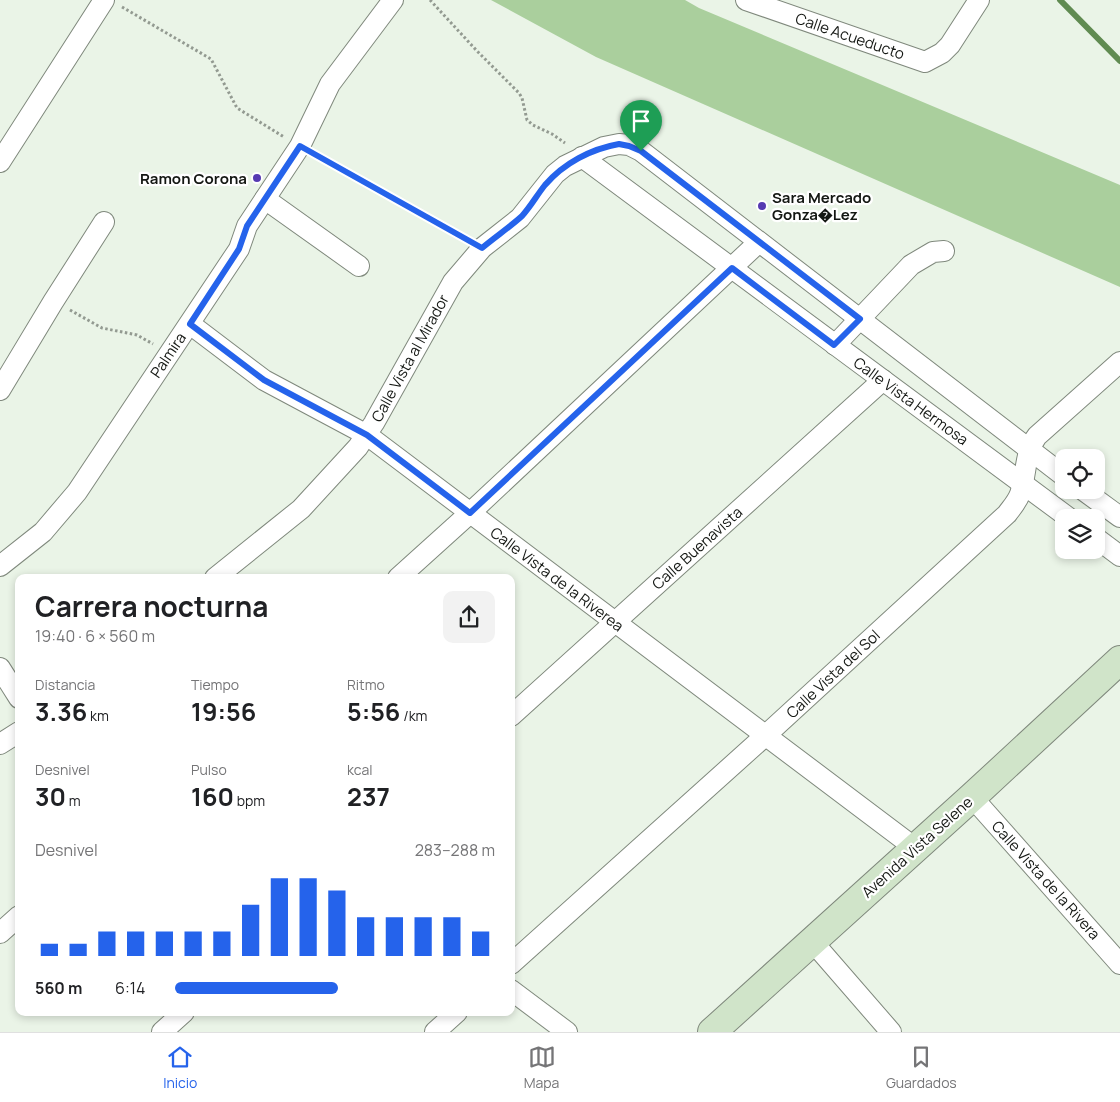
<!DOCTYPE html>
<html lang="es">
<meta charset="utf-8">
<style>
:root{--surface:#fff;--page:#f2f2f2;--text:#202124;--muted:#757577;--line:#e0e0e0;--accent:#2563eb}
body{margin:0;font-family:Manrope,sans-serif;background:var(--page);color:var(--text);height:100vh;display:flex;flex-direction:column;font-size:19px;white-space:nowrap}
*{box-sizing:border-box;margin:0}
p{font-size:16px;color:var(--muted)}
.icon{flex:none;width:28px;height:28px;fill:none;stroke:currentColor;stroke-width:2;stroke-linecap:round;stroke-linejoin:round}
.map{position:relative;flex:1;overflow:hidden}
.panel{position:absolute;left:15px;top:574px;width:500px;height:442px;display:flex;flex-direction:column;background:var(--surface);border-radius:10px;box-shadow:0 2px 8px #0003}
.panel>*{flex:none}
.controls{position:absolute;left:1055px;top:449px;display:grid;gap:10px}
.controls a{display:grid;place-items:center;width:50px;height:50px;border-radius:10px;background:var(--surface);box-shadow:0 2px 8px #0003;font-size:25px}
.pin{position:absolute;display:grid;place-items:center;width:42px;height:42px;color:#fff;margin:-51px -21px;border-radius:50% 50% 50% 0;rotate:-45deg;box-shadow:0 0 5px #0007}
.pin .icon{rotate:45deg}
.round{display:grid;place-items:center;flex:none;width:52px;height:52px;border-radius:10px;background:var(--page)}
.headline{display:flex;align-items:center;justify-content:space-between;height:85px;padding:0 20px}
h1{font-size:28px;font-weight:700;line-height:38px}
.metrics{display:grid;grid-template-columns:repeat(3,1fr);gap:8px;height:85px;padding:5px 20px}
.metrics div{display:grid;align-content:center}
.metrics b{font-size:25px;font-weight:700}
.metrics small{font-size:14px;font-weight:400}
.metrics p{font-size:14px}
.chart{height:140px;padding:10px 20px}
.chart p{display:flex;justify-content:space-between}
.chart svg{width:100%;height:90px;margin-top:5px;stroke:var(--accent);stroke-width:6}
ul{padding:0 20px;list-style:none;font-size:16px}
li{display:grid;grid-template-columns:80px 60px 1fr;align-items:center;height:38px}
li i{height:12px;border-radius:6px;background:var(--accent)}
.tab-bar{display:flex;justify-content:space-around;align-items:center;height:70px;border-top:1px solid var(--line);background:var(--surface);font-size:14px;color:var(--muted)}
.tab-bar a{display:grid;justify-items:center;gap:2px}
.tab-bar .selected{color:var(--accent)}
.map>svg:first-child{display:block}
</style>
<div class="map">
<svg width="1120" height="1032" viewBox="0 0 1120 1032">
<rect width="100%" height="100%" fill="#eaf4e7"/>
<!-- green -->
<path fill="#aacf9d" d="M491 0H685L699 8 1120 185V287L596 57Z"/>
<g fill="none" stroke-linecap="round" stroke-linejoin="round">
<!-- stream -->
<path stroke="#608b51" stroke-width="6" d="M1060 0 1120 61"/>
<!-- street casing -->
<g stroke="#7f887c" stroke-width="22">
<g id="street">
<path d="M746 0 925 62 942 53 950 45 979 0"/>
<path d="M582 157 1069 518"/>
<path d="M0 162 104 0"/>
<path d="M265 199 359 266"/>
<path d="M190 324 264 380 367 435 915 848"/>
<path d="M835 345 911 265 933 252 944 251"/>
<path d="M0 390 53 302 104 222"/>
<path d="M1083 490 1120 517"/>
<path d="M1096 538 1120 556"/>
<path d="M0 566 43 532 77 492 239 249 247 226 300 146 330 84 393 0"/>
<path d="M215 578 301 509 358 447 374 423 453 282 482 248 520 218 555 174 565 166 604 147 619 144 629 145 641 151 1064 476"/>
<path d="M398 578 470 513 759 242"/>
<path d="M0 668 19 698"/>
<path d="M511 716 883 380"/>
<path d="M0 744 19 732"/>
<path d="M972 797 1120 964"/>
<path d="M0 933 19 916"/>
<path d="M812 941 891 1032"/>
<path d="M511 964 766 735 1007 514C1012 507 1017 502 1020 494 1027 474 1024 453 1037 436L1120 362"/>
<path d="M511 990 567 1032"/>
<path d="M162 1032 184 1012"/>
<path d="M435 1032 457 1012"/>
</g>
</g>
<!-- secondary casing -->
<g stroke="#7f887c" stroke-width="30">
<path id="secondary" d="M712 1032 972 797 1120 660"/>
</g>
<!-- path -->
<g stroke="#939a91" stroke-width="3" stroke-dasharray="2.5 2.5" stroke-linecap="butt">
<path d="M430 0 477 51 519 93 522 98 527 120 533 125 552 134 565 143"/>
<path d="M122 7 211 59 237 108 284 137"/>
<path d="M317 156 465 238"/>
<path d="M70 310 102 328 137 335 153 344"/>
</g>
<!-- street -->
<use href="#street" stroke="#fff" stroke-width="20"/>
<!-- secondary -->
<use href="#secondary" stroke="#d0e4c9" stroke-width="28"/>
</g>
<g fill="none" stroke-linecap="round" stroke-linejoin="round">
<!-- route casing -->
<g stroke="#fff" stroke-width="10">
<path id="route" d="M619 144 629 146 641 151 860 319 834 345 732 268 470 513 367 435 264 380 190 324 239 249 247 226 300 146 482 248C495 237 510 227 522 216 531 206 537 195 545 185 564 163 591 149 619 144Z"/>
</g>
<!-- route -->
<use href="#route" stroke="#2563eb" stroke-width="6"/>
</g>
<!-- markers -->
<g fill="#563ab2" stroke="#fff" stroke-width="2">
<circle cx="257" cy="178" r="5"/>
<circle cx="762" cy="206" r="5"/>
</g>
<g text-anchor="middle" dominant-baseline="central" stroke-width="4.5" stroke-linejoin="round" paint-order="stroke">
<!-- street labels -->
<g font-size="15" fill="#141713" stroke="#fff">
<text transform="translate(850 36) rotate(19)">Calle Acueducto</text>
<text transform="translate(168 355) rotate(-56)">Palmira</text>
<text transform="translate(410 358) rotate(-61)">Calle Vista al Mirador</text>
<text transform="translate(911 401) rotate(36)">Calle Vista Hermosa</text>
<text transform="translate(697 548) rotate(-42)">Calle Buenavista</text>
<text transform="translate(557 579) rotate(37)">Calle Vista de la Riverea</text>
<text transform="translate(833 674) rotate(-43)">Calle Vista del Sol</text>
<text transform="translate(917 847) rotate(-42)">Avenida Vista Selene</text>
<text transform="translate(1046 880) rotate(48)">Calle Vista de la Rivera</text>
</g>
<!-- poi labels -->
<g font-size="15" font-weight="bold" fill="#141713" stroke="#fff" text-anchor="end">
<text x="247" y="178">Ramon Corona</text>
<text x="772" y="197" text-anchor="start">Sara Mercado<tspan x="772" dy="17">Gonza�Lez</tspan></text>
</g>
</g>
</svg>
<div class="controls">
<a><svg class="icon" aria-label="locate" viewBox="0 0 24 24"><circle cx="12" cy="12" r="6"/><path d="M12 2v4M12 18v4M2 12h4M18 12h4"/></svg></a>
<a><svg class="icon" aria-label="layers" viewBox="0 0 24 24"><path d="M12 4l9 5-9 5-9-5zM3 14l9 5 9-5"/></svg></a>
</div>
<div class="pin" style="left:641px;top:151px;background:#1e9e55"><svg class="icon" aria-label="arrive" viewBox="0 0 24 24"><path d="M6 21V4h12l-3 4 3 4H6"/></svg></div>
<section class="panel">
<div class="headline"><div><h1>Carrera nocturna</h1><p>19:40 · 6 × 560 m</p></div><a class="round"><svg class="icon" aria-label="share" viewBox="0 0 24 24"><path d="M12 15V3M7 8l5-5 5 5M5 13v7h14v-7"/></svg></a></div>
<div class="metrics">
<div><p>Distancia</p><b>3.36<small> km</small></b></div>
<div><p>Tiempo</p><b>19:56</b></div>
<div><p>Ritmo</p><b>5:56<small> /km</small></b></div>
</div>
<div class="metrics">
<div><p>Desnivel</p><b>30<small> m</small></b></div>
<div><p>Pulso</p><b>160<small> bpm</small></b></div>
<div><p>kcal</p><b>237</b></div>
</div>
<div class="chart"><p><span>Desnivel</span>283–288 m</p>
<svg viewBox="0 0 160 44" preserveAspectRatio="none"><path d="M5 44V38M15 44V38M25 44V32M35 44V32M45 44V32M55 44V32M65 44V32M75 44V19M85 44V6M95 44V6M105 44V12M115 44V25M125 44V25M135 44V25M145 44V25M155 44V32"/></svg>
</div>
<ul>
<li><b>560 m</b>6:14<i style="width:51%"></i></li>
</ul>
</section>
</div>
<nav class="tab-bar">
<a class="selected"><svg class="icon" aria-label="home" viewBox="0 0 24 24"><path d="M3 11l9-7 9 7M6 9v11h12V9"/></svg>Inicio</a>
<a><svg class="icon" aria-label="map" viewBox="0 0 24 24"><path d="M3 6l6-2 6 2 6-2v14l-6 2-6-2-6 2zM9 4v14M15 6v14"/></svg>Mapa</a>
<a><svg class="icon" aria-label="saved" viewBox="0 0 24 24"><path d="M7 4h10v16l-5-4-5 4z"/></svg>Guardados</a>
</nav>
